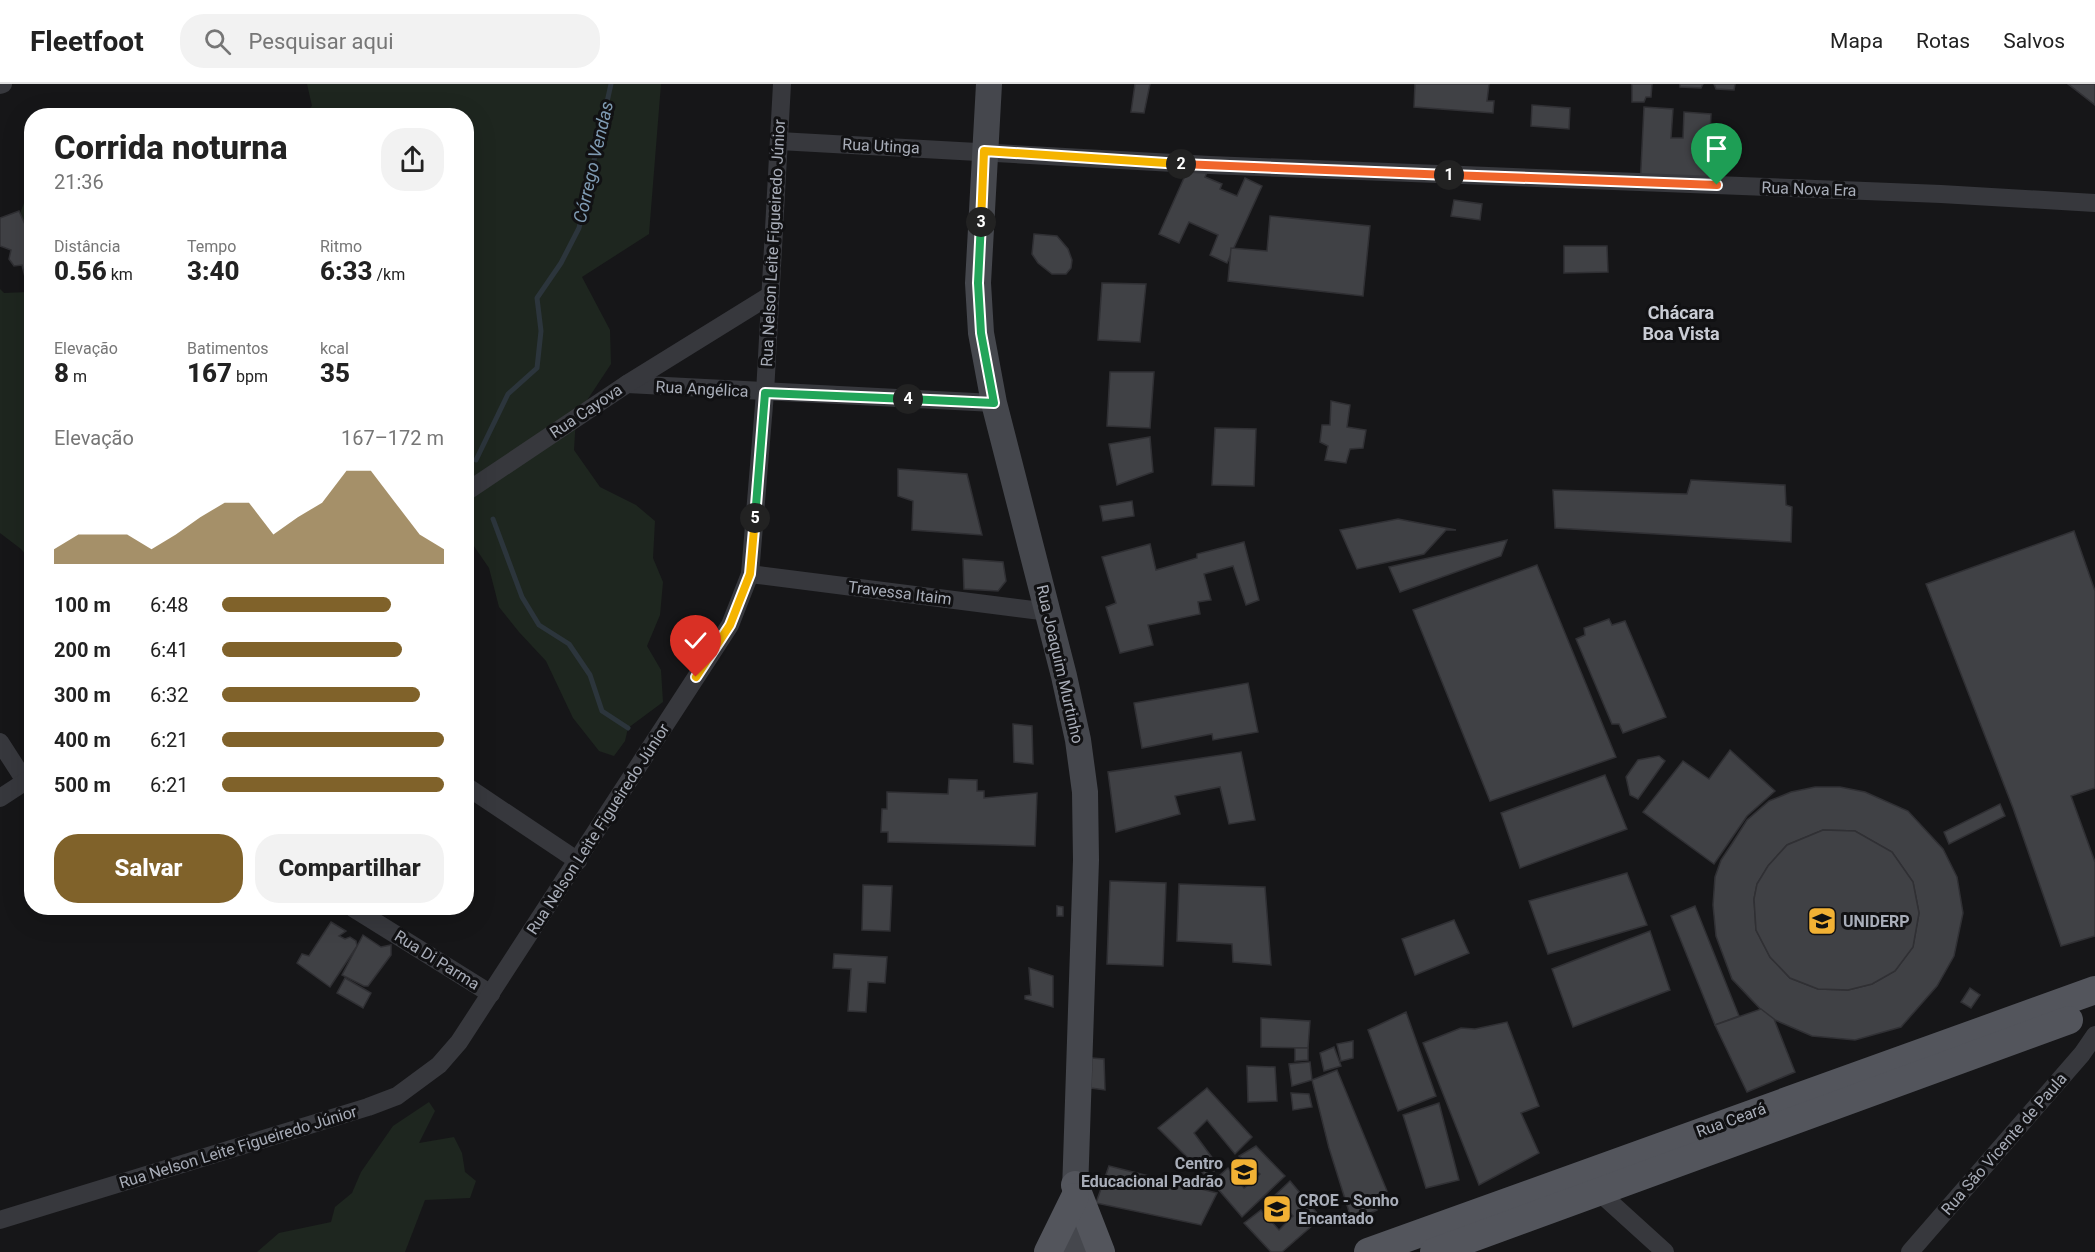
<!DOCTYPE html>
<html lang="pt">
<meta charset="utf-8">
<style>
:root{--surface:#fff;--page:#f2f2f2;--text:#222;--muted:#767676;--line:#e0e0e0;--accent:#80622a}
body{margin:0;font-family:Roboto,sans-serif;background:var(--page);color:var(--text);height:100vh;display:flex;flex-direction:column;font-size:22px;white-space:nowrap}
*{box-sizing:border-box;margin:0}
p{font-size:20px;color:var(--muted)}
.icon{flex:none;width:33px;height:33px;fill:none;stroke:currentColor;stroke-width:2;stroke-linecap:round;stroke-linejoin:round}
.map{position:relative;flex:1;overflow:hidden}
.panel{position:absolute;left:24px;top:24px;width:450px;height:807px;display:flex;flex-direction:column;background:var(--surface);border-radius:24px;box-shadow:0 6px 24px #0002}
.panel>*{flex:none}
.pin{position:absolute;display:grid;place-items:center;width:51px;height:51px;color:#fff;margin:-62px -26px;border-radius:50% 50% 50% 0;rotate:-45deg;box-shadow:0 0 6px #0007}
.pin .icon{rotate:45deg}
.km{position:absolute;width:30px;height:30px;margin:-15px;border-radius:50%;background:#222;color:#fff;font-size:16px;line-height:30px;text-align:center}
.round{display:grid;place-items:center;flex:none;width:63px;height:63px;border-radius:24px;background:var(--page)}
.headline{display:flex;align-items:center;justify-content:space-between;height:102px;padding:0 30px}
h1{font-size:33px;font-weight:800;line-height:45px}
.figures{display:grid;grid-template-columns:repeat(3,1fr);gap:9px;height:102px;padding:6px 30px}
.figures div{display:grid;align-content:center}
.figures b{font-size:26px;font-weight:800}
.figures small{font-size:16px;font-weight:400}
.figures p{font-size:16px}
.chart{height:168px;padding:12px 30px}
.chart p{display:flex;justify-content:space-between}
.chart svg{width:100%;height:108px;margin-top:6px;fill:var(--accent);opacity:.7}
.primary-button{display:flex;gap:12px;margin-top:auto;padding:12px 30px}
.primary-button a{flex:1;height:69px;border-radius:24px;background:var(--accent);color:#fff;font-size:24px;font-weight:800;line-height:69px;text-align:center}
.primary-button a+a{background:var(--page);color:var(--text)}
ul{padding:0 30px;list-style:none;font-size:20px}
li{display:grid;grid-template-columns:96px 72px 1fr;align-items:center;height:45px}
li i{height:15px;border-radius:8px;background:var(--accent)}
header{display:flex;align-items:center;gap:36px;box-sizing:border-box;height:84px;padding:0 30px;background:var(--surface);border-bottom:2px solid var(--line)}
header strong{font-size:28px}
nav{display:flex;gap:33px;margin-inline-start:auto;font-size:21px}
.search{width:420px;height:54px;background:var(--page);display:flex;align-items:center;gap:15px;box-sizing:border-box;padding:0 21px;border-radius:24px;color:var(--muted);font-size:22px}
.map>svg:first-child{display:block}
</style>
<header>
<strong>Fleetfoot</strong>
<div class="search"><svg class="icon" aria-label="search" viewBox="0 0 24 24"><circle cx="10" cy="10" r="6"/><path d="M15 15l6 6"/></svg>Pesquisar aqui</div>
<nav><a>Mapa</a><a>Rotas</a><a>Salvos</a></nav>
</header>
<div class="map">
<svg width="2095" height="1168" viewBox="0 0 2095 1168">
<rect width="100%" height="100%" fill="#161618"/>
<!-- green -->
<g fill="#1e261f">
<path d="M307 0H661L649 150 582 193 610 246 611 280 576 333 574 366 600 403 636 421 655 437 653 474 663 498 660 531 647 562 661 586 663 618 628 644 625 657 614 672 599 667 573 634 546 577 519 548 499 523 489 484 467 452 466 32H302L312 22Z"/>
<path d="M26 114 31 116V179L15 142Z"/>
<path d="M31 184V477L21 465 0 449V205L4 209 28 208Z"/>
<path d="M429 1018 435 1027 419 1059 454 1053 462 1069 465 1088 476 1097 470 1114 425 1116 405 1168H257L279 1149 331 1138 335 1123 352 1109 361 1088 393 1042Z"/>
</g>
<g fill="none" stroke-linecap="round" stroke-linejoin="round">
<!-- stream -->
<g stroke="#2c353c" stroke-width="5">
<path d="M476 376 508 310 537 284 541 247 537 214 561 179 579 144 611 0"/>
<path d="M493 435 522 513 539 541 569 560 590 591 602 627 628 644"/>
</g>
</g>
<!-- building -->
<g fill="#404145" stroke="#303034" stroke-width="1.5" fill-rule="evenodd">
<path d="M1135 0H1150L1144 29 1131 28Z"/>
<path d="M1415 0H1489L1487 17H1494L1493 29 1414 23Z"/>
<path d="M1632 0H1652L1651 13H1646L1644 18H1632Z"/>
<path d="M1680 0H1703L1701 4 1680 3Z"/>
<path d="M1714 0H1735L1734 6 1716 5Z"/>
<path d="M2068 0H2095V21Z"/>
<path d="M1532 21 1570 24 1569 45 1531 42Z"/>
<path d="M1644 23 1673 25 1671 54H1683L1684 28 1711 30 1707 108 1640 104Z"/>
<path d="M1193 74 1210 81 1205 93 1222 100 1220 105 1237 112 1245 94 1262 102 1227 179 1210 171 1218 151 1189 138 1179 159 1159 150Z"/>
<path d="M1454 116 1482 120 1480 136 1451 132Z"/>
<path d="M19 127 32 156V197H26L22 181 14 182 9 175 11 166 0 162V134Z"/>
<path d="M1270 132 1370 142 1363 212 1228 197 1231 164 1267 167Z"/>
<path d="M1034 150 1057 152 1068 165 1072 176 1071 184 1066 190H1052L1038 179 1032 170Z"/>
<path d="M1564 162H1607L1608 188 1564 189Z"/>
<path d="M1102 199 1146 200 1140 258 1098 256Z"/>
<path d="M1110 288H1154L1150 344 1107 342Z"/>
<path d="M1331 317 1350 321 1347 343 1366 346 1363 364 1350 365 1346 379 1325 376 1328 362 1320 358 1322 341H1330Z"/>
<path d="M1215 344 1256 345 1254 402 1212 401Z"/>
<path d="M1150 353 1153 388 1117 401 1109 360Z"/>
<path d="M898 385 967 390 982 451 912 446 913 417 898 412Z"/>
<path d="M1691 396 1785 401 1786 421 1792 423 1791 458 1555 444 1553 406 1687 410Z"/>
<path d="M1132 417 1134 432 1103 437 1100 422Z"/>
<path d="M1398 435 1456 446H1446L1424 470 1357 485 1340 446Z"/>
<path d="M2074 447 2095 507V704L2071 712 2095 778V852L2061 862 2013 724 1926 500Z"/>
<path d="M1507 456 1501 472 1400 508 1389 483Z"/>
<path d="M1244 458 1259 516 1246 521 1233 482 1204 490 1211 516 1198 518 1200 530 1148 541 1153 561 1120 569 1106 523 1116 519 1102 473 1150 460 1156 486 1197 474V470Z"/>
<path d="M963 475 1003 478 1006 497 998 507 964 505Z"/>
<path d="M1537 481 1616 673 1490 717 1413 526Z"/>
<path d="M1609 535 1612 541 1625 537 1666 633 1623 649 1619 640H1612L1576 555 1585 551 1584 544Z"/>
<path d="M1248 599 1258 648 1213 656 1212 650 1142 664 1134 619Z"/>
<path d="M1013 640 1032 642 1033 680 1014 678Z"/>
<path d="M1730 666 1775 707 1747 732 1714 780 1643 728 1683 677 1709 695Z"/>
<path d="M1241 668 1255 736 1229 740 1220 703 1175 712 1180 730 1116 748 1108 688Z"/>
<path d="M1659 672 1665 677 1638 715 1630 711 1626 693 1638 676Z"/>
<path d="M1605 691 1627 745 1520 784 1501 729Z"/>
<path d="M949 695 977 696V707H984V714L1037 709 1035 762 888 758V748H881L882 725H887V708L948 710Z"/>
<path d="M1815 703H1840L1865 708 1908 727 1943 765 1957 793 1963 829 1954 872 1937 902 1901 943 1855 956 1812 952 1768 933 1732 895 1716 852 1713 821 1715 793 1721 776 1733 758 1747 736 1769 717 1791 708ZM1823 746 1855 747 1892 768 1913 798 1919 829 1913 863 1895 887 1872 900 1848 906 1818 905 1790 894 1770 873 1756 846 1754 815 1757 800 1768 782 1787 761Z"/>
<path d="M2000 720 2005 732 1949 760 1944 748Z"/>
<path d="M1823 746 1855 747 1892 768 1913 798 1919 829 1913 863 1895 887 1872 900 1848 906 1818 905 1790 894 1770 873 1756 846 1754 815 1757 800 1768 782 1787 761Z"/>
<path d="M1627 789 1647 841 1548 870 1529 817Z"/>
<path d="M1110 797 1166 799 1163 882 1107 880Z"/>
<path d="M1179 800 1265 803 1271 881 1233 878 1232 860 1177 857Z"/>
<path d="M863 801 892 802 890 847 862 846Z"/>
<path d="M1057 822 1063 823V832H1057Z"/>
<path d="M1695 822 1739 932 1715 941 1671 832Z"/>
<path d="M1454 836 1469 869 1415 891 1402 855Z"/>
<path d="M331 838 346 847 339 852 345 855 350 853 356 857 357 862 330 903 297 879 302 870 309 872Z"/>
<path d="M1650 847 1670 906 1573 943 1552 885Z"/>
<path d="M363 851 381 863 391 861V871L368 902H364L342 891Z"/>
<path d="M834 870 887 873 885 899 868 898 866 928 848 927 851 885 833 884Z"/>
<path d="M1029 884 1053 892V923L1025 915V912L1031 911Z"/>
<path d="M345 894 371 909 363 924 337 909Z"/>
<path d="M1970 904 1980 911 1971 924 1961 918Z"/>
<path d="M1761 925 1774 935 1795 988 1747 1008 1715 941Z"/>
<path d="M1406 928 1436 1012 1398 1027 1368 946Z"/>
<path d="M1261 934 1310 937 1308 964 1261 963Z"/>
<path d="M1507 938 1539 1022 1521 1029 1539 1069 1479 1101 1423 959 1461 944 1475 945Z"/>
<path d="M1353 957V974L1341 977 1337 960Z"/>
<path d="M1334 963 1341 982 1324 987 1320 969Z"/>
<path d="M1295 964H1308V976L1295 977Z"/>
<path d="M1092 974 1104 975 1105 1006 1091 1004Z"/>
<path d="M1310 978 1312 996 1292 1002 1289 980Z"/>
<path d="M1247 982 1275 983 1277 1017 1248 1018Z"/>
<path d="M1337 986 1387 1107 1373 1113 1377 1126 1352 1137 1329 1064 1312 996Z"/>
<path d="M1207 1004 1252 1053 1235 1070 1207 1036 1194 1049 1219 1083 1207 1093 1158 1044Z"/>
<path d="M1291 1009 1309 1010 1312 1023 1293 1026Z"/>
<path d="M1439 1019 1459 1096 1426 1104 1403 1031Z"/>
<path d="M1256 1062 1285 1092 1242 1133 1212 1098 1228 1084 1244 1104 1252 1098 1260 1090 1239 1072Z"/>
<path d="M1109 1082 1217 1109 1201 1141 1096 1119Z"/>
<path d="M1290 1097 1321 1134 1282 1168H1271L1244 1139 1261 1126 1279 1146 1293 1132 1274 1112Z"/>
</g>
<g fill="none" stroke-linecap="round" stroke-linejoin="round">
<!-- street -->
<g stroke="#37383d" stroke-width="18">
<path d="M0 1 3 0"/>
<path d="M779 57 1210 81 1941 110 2095 119"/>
<path d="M627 300 994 319"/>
<path d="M466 408 627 300 769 212"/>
<path d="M750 490 1049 528"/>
<path d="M0 658 25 697"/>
<path d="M466 702 578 777"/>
<path d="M0 714 32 693"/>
<path d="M353 824 491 910"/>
<path d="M1595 1101 1600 1109 1665 1168"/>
<path d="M0 1136 368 1023 397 1012 439 981 459 958 730 541 750 490 765 309 782 0"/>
<path d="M1910 1168 2082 970 2095 951"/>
</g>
<!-- secondary -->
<path stroke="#45474d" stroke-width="26" d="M989 0 978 199 981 249 994 319 1064 592 1078 656 1085 708 1086 776 1073 1168"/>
<!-- primary -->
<g stroke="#53555c" stroke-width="28">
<path d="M1075 1101 1101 1168"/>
<path d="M1048 1168 1075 1113"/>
<path d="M1368 1168 2095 906"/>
<path d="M1434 1168 2069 936"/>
</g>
</g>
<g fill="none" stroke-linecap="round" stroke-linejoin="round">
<!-- split-1 casing -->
<g stroke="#fff" stroke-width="12">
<path id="split-1" d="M1449 91 1717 101"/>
</g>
<!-- split-2 casing -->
<g stroke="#fff" stroke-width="12">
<path id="split-2" d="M1181 80 1449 91"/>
</g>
<!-- split-3 casing -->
<g stroke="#fff" stroke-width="12">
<path id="split-3" d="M981 138 984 67 1181 80"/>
</g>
<!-- split-4 casing -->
<g stroke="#fff" stroke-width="12">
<path id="split-4" d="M908 315 994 319 981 249 978 199 981 138"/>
</g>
<!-- split-5 casing -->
<g stroke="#fff" stroke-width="12">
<path id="split-5" d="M755 434 765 309 908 315"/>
</g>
<!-- split-6 casing -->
<g stroke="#fff" stroke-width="12">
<path id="split-6" d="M696 593 730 541 750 490 755 434"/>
</g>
<!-- split-1 -->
<use href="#split-1" stroke="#f0652b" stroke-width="8"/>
<!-- split-2 -->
<use href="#split-2" stroke="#f0652b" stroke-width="8"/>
<!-- split-3 -->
<use href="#split-3" stroke="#f5b400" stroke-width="8"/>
<!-- split-4 -->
<use href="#split-4" stroke="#22a559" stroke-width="8"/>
<!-- split-5 -->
<use href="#split-5" stroke="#22a559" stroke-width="8"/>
<!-- split-6 -->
<use href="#split-6" stroke="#f5b400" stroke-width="8"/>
</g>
<!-- icons -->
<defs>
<g id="school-square" transform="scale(1.5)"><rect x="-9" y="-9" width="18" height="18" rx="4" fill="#f2b134" stroke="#111113"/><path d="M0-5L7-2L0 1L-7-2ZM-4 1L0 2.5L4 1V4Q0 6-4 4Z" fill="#111"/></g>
</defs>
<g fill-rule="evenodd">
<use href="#school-square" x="1822" y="837"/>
<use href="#school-square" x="1244" y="1088"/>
<use href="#school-square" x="1277" y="1125"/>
</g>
<g text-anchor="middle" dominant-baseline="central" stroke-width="6" stroke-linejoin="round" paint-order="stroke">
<!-- street labels -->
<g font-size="16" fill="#a8adb8" stroke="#111113">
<text transform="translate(881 62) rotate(3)">Rua Utinga</text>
<text transform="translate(1809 105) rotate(2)">Rua Nova Era</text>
<text transform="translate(773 159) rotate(-87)">Rua Nelson Leite Figueiredo Júnior</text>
<text transform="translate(702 305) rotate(3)">Rua Angélica</text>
<text transform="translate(586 327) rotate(-34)">Rua Cayova</text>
<text transform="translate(900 509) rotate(7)">Travessa Itaim</text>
<text transform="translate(1060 580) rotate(77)">Rua Joaquim Murtinho</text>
<text transform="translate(598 745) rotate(-57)">Rua Nelson Leite Figueiredo Júnior</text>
<text transform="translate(437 876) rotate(32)">Rua Di Parma</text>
<text transform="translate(1731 1036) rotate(-20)">Rua Ceará</text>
<text transform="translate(2004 1060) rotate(-49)">Rua São Vicente de Paula</text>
<text transform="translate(238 1063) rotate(-17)">Rua Nelson Leite Figueiredo Júnior</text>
</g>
<!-- poi labels -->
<g font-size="16" font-weight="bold" fill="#a8adb8" stroke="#111113" text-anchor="start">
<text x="1843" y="837">UNIDERP</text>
<text x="1223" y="1079" text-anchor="end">Centro<tspan x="1223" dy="18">Educacional Padrão</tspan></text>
<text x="1298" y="1116">CROE - Sonho<tspan x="1298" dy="18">Encantado</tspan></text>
</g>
<!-- water labels -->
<g font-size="18" font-style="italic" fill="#7f9bb3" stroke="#111113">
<text transform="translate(593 78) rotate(-77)">Córrego Vendas</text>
</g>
<!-- neighbourhood labels -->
<g font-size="18" font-weight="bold" fill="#c9ccd4" stroke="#111113">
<text x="1681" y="228">Chácara<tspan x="1681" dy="21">Boa Vista</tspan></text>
</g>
</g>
</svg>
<div class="pin" style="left:1717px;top:101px;background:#1e9e55"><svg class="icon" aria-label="arrive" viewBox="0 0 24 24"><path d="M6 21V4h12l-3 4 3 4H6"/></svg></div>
<div class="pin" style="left:696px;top:593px;background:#d93025"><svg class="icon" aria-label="check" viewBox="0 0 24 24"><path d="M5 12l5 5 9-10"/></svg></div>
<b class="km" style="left:1449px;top:91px">1</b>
<b class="km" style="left:1181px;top:80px">2</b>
<b class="km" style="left:981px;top:138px">3</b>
<b class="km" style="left:908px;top:315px">4</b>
<b class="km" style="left:755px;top:434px">5</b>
<section class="panel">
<div class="headline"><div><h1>Corrida noturna</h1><p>21:36</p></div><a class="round"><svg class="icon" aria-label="share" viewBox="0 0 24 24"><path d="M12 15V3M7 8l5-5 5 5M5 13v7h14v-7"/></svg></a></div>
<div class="figures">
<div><p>Distância</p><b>0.56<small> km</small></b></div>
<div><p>Tempo</p><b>3:40</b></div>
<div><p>Ritmo</p><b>6:33<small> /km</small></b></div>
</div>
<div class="figures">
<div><p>Elevação</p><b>8<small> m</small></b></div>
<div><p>Batimentos</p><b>167<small> bpm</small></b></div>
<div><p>kcal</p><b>35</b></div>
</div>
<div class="chart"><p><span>Elevação</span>167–172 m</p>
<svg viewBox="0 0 160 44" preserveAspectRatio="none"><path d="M0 44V38L10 32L20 32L30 32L40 38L50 32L60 25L70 19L80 19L90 32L100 25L110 19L120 6L130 6L140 19L150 32L160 38V44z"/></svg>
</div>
<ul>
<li><b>100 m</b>6:48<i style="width:76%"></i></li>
<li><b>200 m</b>6:41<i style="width:81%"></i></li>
<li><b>300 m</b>6:32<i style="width:89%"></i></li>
<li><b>400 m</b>6:21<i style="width:100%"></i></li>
<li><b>500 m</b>6:21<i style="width:100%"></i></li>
</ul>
<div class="primary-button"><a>Salvar</a><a>Compartilhar</a></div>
</section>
</div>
